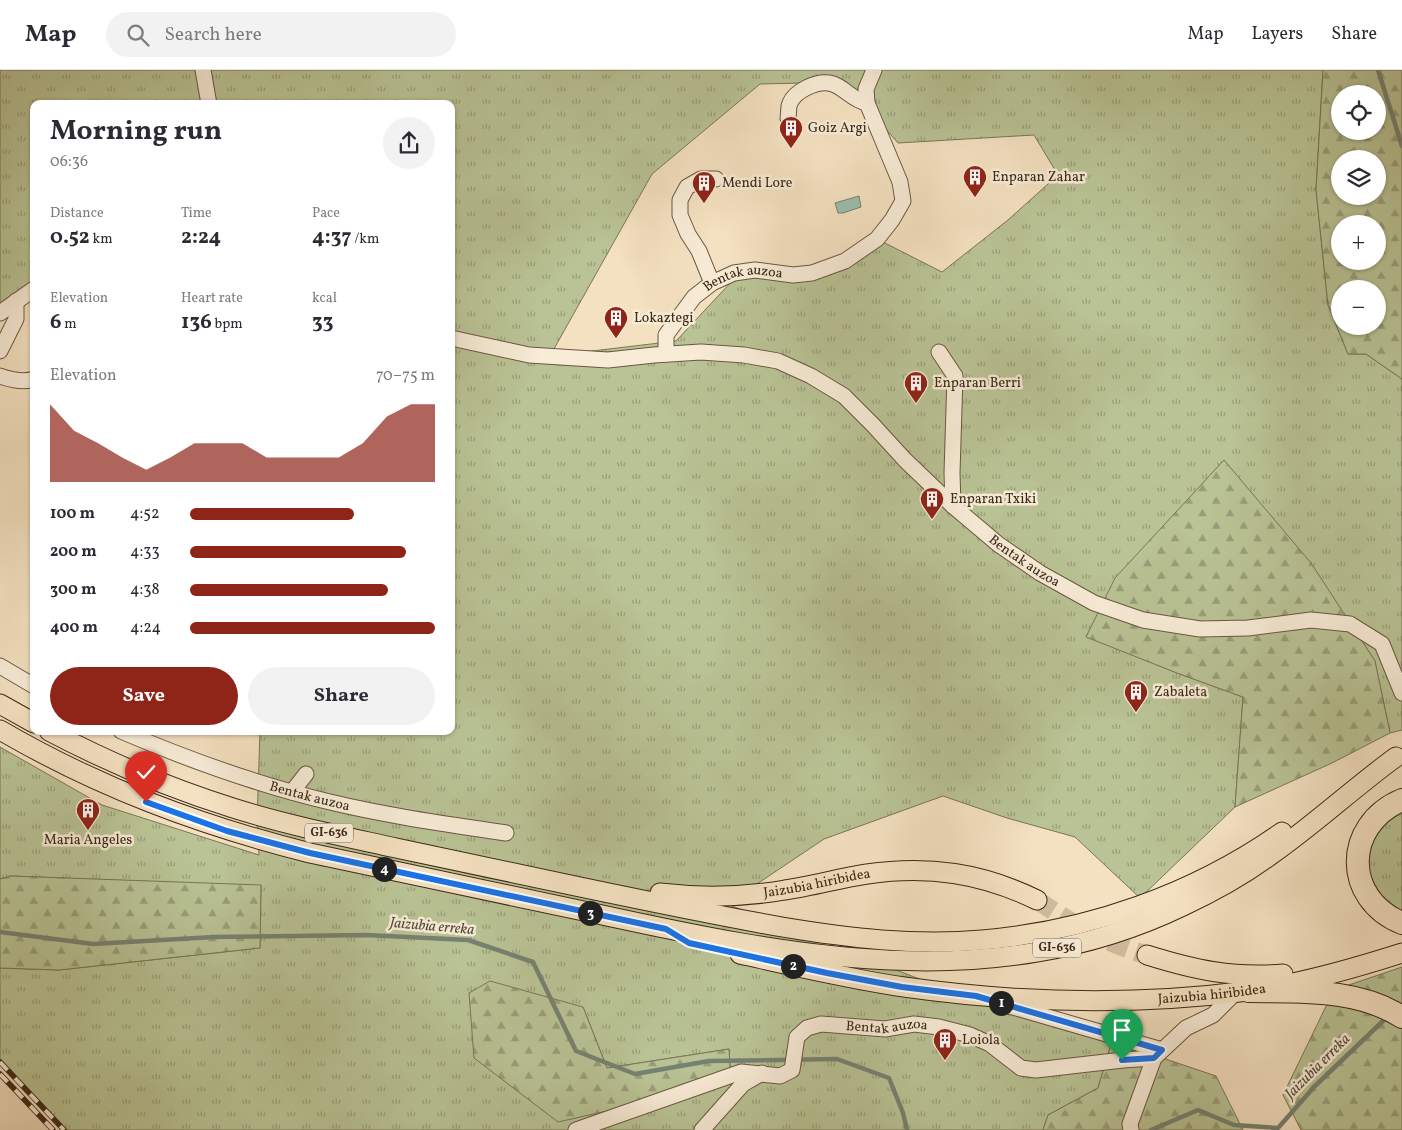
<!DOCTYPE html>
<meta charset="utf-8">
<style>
:root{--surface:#fff;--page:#f2f2f3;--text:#2b2b33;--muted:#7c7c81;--line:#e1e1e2;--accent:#8f2418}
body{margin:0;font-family:Vollkorn,serif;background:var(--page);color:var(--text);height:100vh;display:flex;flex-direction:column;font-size:19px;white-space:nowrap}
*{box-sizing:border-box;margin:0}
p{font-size:16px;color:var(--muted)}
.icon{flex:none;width:28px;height:28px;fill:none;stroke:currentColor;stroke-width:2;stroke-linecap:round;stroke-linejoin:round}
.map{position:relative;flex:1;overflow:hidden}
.details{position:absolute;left:30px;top:30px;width:425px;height:635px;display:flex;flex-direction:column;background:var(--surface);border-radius:10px;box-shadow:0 1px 4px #0004}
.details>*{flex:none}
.controls{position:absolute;left:1331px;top:15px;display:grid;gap:10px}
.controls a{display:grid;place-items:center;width:55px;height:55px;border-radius:50%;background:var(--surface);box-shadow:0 1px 4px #0004;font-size:25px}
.pin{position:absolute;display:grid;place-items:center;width:42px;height:42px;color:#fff;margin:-51px -21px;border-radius:50% 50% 50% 0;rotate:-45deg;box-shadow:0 0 5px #0007}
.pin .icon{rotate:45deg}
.km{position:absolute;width:25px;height:25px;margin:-12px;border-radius:50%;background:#222;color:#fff;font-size:14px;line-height:25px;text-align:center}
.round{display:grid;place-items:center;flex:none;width:52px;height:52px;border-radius:26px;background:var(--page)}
.summary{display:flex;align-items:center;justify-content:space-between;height:85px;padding:0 20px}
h1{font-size:28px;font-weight:700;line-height:38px}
.metrics{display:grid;grid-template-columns:repeat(3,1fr);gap:8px;height:85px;padding:5px 20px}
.metrics div{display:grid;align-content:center}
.metrics b{font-size:21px;font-weight:700}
.metrics small{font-size:14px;font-weight:400}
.metrics p{font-size:14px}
.chart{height:140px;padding:10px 20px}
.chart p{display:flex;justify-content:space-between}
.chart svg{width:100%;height:90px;margin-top:5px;fill:var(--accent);opacity:.7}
.cta{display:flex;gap:10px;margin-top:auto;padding:10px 20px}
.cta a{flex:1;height:58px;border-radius:30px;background:var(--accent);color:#fff;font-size:20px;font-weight:700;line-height:58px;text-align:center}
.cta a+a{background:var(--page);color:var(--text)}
ul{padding:0 20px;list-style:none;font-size:16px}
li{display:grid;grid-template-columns:80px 60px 1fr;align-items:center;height:38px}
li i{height:12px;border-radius:6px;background:var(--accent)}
header{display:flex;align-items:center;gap:30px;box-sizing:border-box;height:70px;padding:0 25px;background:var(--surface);border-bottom:1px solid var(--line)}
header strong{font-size:24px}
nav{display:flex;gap:28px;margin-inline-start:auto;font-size:18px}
.search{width:350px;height:45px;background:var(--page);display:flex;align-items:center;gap:12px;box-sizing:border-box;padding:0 18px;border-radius:28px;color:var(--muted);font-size:19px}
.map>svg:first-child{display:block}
</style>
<header>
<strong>Map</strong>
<div class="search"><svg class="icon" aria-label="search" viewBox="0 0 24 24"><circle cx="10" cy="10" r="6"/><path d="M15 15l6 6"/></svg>Search here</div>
<nav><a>Map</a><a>Layers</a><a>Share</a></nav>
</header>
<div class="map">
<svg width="1402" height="1060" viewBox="0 0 1402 1060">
<defs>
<pattern id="grass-tufts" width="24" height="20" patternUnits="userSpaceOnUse" patternTransform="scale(1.25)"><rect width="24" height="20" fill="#b9c395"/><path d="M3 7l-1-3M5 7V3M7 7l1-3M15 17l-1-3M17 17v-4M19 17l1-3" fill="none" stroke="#989e79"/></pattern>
<pattern id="forest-firs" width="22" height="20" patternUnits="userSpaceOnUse" patternTransform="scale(1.25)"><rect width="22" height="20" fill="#b9c395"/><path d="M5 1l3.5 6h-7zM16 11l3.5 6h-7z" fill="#989e79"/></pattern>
</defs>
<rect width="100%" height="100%" fill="#f4e1c1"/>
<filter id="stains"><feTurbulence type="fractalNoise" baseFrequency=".004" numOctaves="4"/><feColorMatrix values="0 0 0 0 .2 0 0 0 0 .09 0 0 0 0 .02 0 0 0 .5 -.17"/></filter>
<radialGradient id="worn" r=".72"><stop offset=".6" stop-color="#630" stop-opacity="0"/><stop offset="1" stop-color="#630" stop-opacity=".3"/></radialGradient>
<!-- grass -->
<g fill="url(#grass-tufts)" stroke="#7a7656" fill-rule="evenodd">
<path d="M0 0H1323L1316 120 1328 235 1348 284H1366L1402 309V660L1390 663 1375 591 1311 494 1224 391 1086 566 1177 603 1243 627 1235 737 1140 828 1075 767 1007 748 943 726 824 769 727 834 981 933 1112 971 1098 1018 1048 1045 1043 1060H63L0 991V898L59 900 260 878 261 816 11 806 0 809V677L102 735 259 785 257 753 260 661H451V34H34V219L0 251ZM845 12 898 73 1034 65 1058 105 1008 150 942 202 877 169 803 201 748 194 676 271 550 286 652 104 760 14ZM583 937 607 998 729 979 731 1013 474 988Z"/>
<path d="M1402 741V842L1382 828 1366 797 1369 775 1379 758Z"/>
</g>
<!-- forest -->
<g fill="url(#forest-firs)" stroke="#7a7656" fill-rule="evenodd">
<path d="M1323 0H1402V309L1366 284H1348L1328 235 1316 120ZM1340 24H1378V61H1340ZM1340 89H1378V126H1340ZM1340 154H1378V191H1340ZM1340 219H1378V256H1340Z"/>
<path d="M1224 390 1311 493 1375 591 1390 663 1332 693 1235 737 1243 627 1177 603 1086 567 1115 508Z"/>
<path d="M11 806 261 815 260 878 59 900 0 898V809Z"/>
<path d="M1402 897V1060H1301L1283 1025 1334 920Z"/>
<path d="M490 911 583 937 607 998 729 979 731 1013 558 1052 474 988 469 923Z"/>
<path d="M1112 971 1216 1006 1243 1060H1043L1048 1045 1098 1018Z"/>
</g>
<!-- water -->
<path fill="#9cbeae" stroke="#768271" d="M859 126 861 137 843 143H838L835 133Z"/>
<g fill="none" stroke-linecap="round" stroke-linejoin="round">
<!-- stream -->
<g stroke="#768271" stroke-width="4.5">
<path d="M1378 0 1402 76"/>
<path d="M0 862 93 874 214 867 366 865 468 870 533 892 576 981 635 1004 709 991 837 989 889 1008 903 1043 907 1060"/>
<path d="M1151 1060 1198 1040 1234 1055 1278 1058 1315 1016 1384 950 1389 949"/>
</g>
<!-- major-tunnel -->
<path stroke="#cfbc9f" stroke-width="19" stroke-dasharray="19 9" stroke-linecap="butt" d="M1037 830C1074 855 1103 872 1147 885"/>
<!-- minor casing -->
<g stroke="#6a5741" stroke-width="17">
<g id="minor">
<path d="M203 0 209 34"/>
<path d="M788 48C789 43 788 37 790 33 795 21 816 11 829 13 843 15 851 30 867 33"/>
<path d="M712 213 699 181 688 164 680 145V130L687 117 701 109H716"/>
<path d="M0 243 34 219"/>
<path id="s1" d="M451 268 529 285 608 290 654 285 701 282 744 285 778 291 811 306 844 326 873 355 905 390 953 436 998 474 1040 503 1094 533 1143 550 1200 559 1248 558 1311 550 1350 554 1382 574 1402 623"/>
<path d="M0 281 16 249V231"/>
<path d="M939 282 955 306 952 403 953 436"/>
<path id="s2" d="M666 284V265L694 227 712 213 734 203 755 200 793 205 812 203 845 191 877 169 892 150 903 131 900 112 867 33 866 19 874 0"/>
<path d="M0 306C9 309 24 313 34 309"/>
<path d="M0 596 34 616"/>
<path id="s3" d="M121 661C189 690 258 715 330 732 388 746 447 754 506 763"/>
<path d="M292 722 306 704"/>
<path d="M996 932 1162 980"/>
<path id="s4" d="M576 1060 741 1002 780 1006 792 1000 797 967 807 958 821 954 885 959 914 954 939 957 970 965 990 974 1021 998 1036 1000 1123 990 1154 988"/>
<path d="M702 1060 743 1014 762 1003"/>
<path d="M1131 1060 1130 1054 1154 988 1186 958 1213 945 1236 922"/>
</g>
</g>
<!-- major casing -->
<g stroke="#3c2916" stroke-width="21">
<g id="major">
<path d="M0 634 34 653"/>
<path d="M0 660C100 718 199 755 310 783 404 803 499 823 593 843 790 886 992 928 1183 836 1213 822 1242 806 1268 787 1313 756 1352 719 1396 687"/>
<path d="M49 661C108 692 169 718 233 738 287 755 342 766 396 778 458 791 519 804 580 817 647 831 714 845 782 857 849 868 914 876 982 870 1088 861 1194 824 1282 762"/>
<path id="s5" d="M660 823C702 828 744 827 785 820 813 816 840 808 867 804 928 795 982 803 1037 830"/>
<path id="s6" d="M740 884C794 896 849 909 904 917 1018 933 1133 936 1248 921 1300 914 1352 899 1402 883"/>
<path d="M1147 885C1195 900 1232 908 1283 904"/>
</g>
</g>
<!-- highway casing -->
<g stroke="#3c2916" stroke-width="24">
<g id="highway">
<path d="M1402 730C1343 755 1343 829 1402 853"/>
<path d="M1249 921C1301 922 1357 918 1402 947"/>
</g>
</g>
<!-- minor -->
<use href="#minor" stroke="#f8ecd7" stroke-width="15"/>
<!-- major -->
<use href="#major" stroke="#f4e1c1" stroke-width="19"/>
<!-- highway -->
<use href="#highway" stroke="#f4e1c1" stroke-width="22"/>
<!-- rail casing -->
<g stroke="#3c2916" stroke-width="5.5">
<g id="rail">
<path d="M0 992 64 1060"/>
<path d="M0 1004 53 1060"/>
</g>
</g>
<!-- rail -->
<use href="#rail" stroke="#f8ecd7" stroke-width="4" stroke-dasharray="11" stroke-linecap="butt"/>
</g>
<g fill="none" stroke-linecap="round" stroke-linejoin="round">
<!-- route casing -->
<g stroke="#fff" stroke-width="10">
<path id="route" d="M146 732 227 761 310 783 666 859 689 873 827 903 902 917 976 926 1162 980 1154 988 1122 990"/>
</g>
<!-- route -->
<use href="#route" stroke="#1a73e8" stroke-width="6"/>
</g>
<!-- icons -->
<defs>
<g id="building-pin" transform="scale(1.25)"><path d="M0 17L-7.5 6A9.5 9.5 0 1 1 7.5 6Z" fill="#8f2418" stroke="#f8ecd7"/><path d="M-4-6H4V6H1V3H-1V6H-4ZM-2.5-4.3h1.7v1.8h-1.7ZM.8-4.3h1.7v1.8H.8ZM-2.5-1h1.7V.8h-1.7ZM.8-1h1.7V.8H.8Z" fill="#fff"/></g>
</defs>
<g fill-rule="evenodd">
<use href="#building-pin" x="791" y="58"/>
<use href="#building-pin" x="975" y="107"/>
<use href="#building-pin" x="704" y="113"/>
<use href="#building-pin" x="616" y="248"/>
<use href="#building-pin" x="916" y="313"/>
<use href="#building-pin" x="932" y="429"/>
<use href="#building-pin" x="1136" y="622"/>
<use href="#building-pin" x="88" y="740"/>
<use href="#building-pin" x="945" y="970"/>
</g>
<g text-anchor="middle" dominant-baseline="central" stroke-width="5" stroke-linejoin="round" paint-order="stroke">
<!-- shield labels -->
<g fill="#f8ecd7" stroke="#746450" stroke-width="1">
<rect x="305" y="753.5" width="48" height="19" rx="4"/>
<rect x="1033" y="868.5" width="48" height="19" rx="4"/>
</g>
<g font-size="12" font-weight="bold" fill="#3c2916">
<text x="329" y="763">GI-636</text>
<text x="1057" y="878">GI-636</text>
</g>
<!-- poi labels -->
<g font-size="14" fill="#3c2916" stroke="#f8ecd7" text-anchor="start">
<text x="808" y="58">Goiz Argi</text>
<text x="992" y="107">Enparan Zahar</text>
<text x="722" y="113">Mendi Lore</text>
<text x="634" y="248">Lokaztegi</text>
<text x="934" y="313">Enparan Berri</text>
<text x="950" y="429">Enparan Txiki</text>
<text x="1154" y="622">Zabaleta</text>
<text x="88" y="770" text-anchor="middle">Maria Angeles</text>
<text x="962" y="970">Loiola</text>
</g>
<!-- street labels -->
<g font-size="14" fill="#3c2916" stroke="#f8ecd7">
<text stroke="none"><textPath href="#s2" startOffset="121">Bentak auzoa</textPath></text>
<text stroke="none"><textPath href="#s1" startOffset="650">Bentak auzoa</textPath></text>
<text stroke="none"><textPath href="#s3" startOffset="200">Bentak auzoa</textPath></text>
<text stroke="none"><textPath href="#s5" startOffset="158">Jaizubia hiribidea</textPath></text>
<text stroke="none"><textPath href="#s6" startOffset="476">Jaizubia hiribidea</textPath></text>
<text stroke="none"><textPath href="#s4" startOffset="355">Bentak auzoa</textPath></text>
</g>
<!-- water labels -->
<g font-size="15" font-style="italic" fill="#544e3c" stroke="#f8ecd7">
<text transform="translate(432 857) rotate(5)">Jaizubia erreka</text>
<text transform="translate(1318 997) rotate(-45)">Jaizubia erreka</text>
</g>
</g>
<rect width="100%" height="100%" filter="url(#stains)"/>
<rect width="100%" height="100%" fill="url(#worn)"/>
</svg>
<div class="controls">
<a><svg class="icon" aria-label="locate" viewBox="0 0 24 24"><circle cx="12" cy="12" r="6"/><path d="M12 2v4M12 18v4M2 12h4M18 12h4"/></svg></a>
<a><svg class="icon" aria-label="layers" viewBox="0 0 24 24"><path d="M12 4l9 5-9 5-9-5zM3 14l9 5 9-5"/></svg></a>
<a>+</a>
<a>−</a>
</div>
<div class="pin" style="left:1122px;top:990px;background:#1e9e55"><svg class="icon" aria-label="arrive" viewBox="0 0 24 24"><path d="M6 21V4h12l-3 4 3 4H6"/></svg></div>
<div class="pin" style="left:146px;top:732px;background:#d93025"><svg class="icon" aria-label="check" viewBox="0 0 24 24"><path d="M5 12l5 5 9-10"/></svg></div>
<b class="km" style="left:1001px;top:933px">1</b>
<b class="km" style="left:793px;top:896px">2</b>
<b class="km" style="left:590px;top:843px">3</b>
<b class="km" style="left:384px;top:799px">4</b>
<section class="details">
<div class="summary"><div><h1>Morning run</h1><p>06:36</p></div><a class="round"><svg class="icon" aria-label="share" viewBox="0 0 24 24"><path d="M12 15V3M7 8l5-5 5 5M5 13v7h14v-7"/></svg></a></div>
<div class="metrics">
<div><p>Distance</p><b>0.52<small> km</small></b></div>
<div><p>Time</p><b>2:24</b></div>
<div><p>Pace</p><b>4:37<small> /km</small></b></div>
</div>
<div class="metrics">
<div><p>Elevation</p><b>6<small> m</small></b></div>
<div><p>Heart rate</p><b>136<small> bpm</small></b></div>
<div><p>kcal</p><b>33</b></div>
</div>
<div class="chart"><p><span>Elevation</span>70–75 m</p>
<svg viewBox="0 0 160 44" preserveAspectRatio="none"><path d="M0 44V6L10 19L20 25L30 32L40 38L50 32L60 25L70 25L80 25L90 32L100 32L110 32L120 32L130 25L140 12L150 6L160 6V44z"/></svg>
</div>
<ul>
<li><b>100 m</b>4:52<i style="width:67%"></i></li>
<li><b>200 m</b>4:33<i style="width:88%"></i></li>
<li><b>300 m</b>4:38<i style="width:81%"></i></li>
<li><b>400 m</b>4:24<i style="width:100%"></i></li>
</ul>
<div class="cta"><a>Save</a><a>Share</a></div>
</section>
</div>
